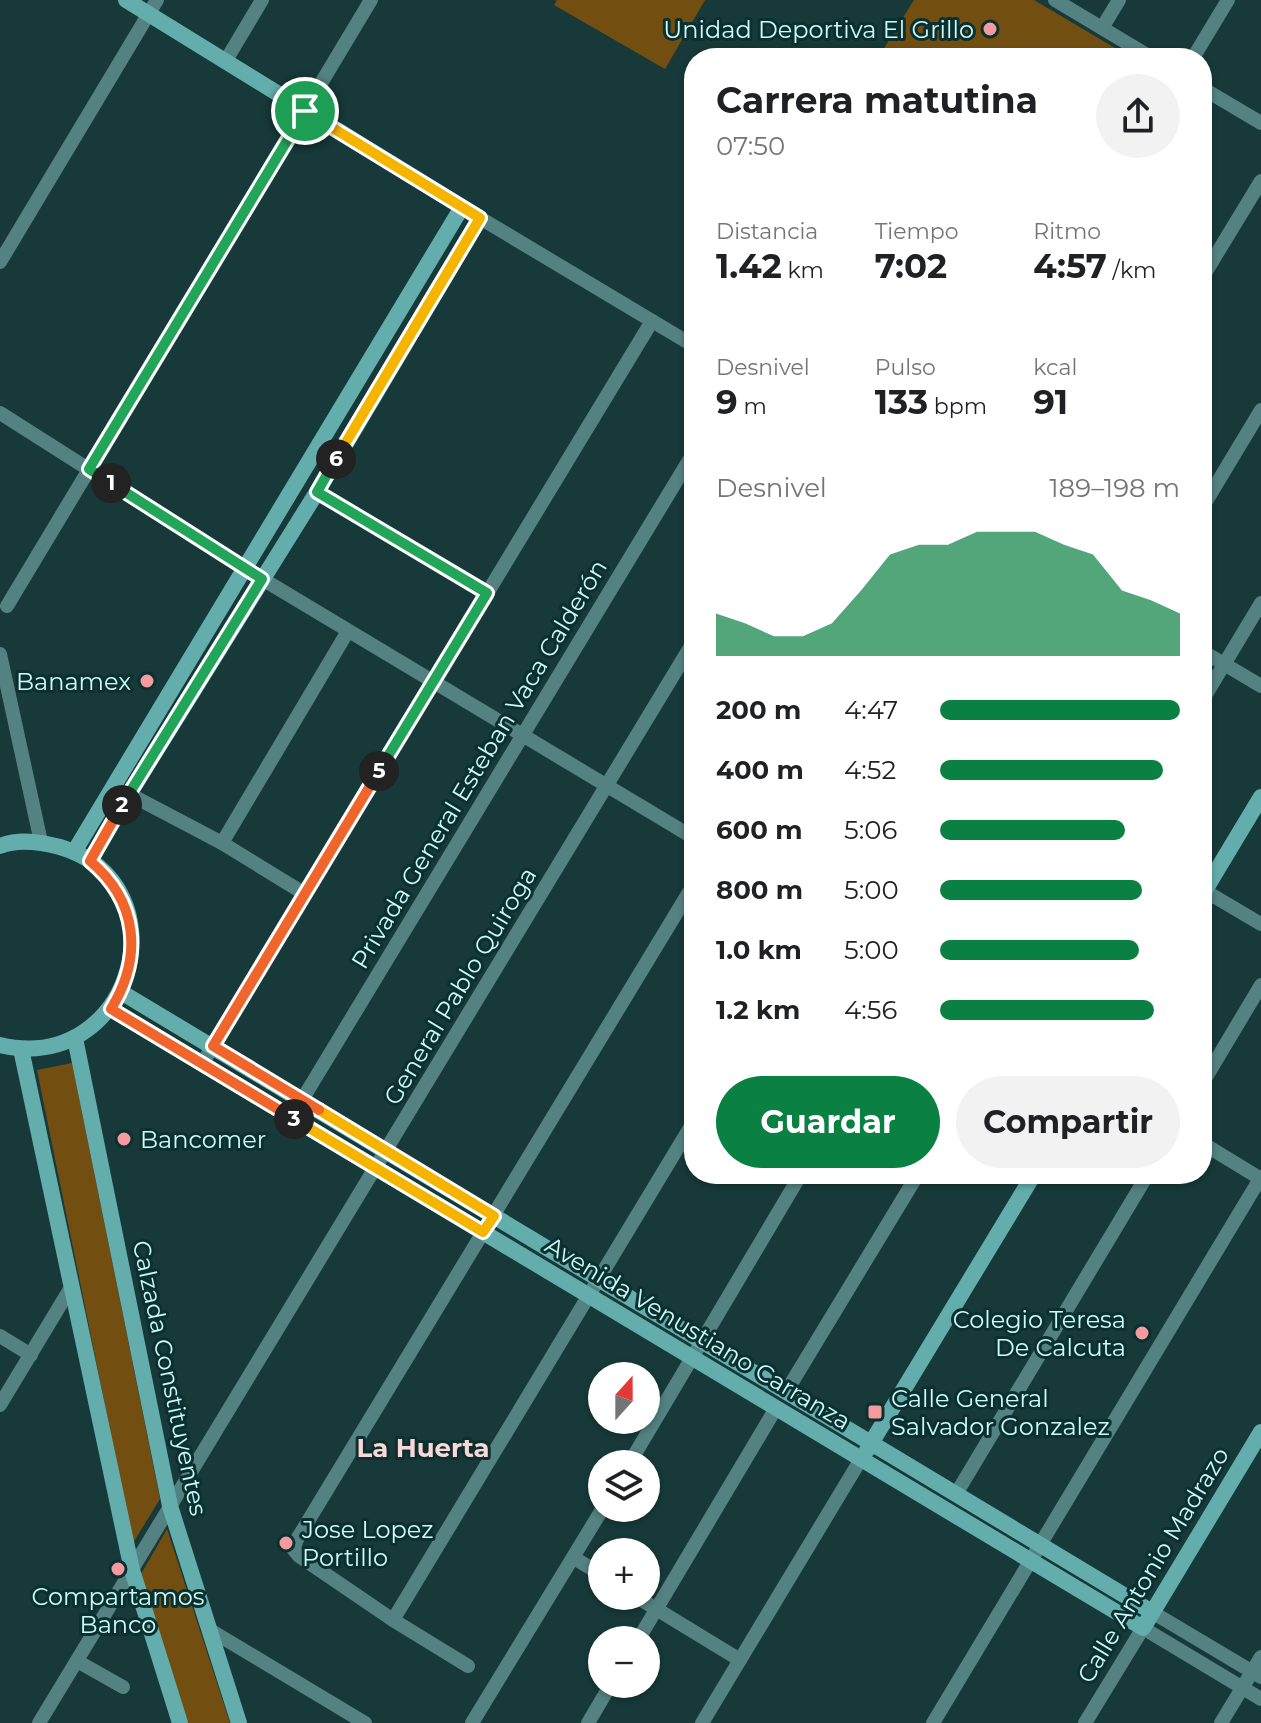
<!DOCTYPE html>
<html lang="es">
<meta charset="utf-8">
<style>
:root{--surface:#fff;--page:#f2f2f2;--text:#202124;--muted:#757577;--accent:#0b8043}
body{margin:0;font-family:Montserrat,sans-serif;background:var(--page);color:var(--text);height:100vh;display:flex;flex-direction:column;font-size:30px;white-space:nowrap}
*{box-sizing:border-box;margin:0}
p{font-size:26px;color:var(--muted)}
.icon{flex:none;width:44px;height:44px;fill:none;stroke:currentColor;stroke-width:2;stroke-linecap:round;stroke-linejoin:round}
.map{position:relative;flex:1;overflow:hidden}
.details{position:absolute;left:684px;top:48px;width:528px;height:1136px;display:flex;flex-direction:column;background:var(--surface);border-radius:32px;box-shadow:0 2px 6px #0004}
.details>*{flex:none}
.needle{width:52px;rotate:21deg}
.buttons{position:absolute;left:588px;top:1362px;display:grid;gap:16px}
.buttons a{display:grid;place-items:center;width:72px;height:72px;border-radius:50%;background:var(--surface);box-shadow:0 2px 6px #0004;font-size:40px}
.pin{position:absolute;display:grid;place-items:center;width:68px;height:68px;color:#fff;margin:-34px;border:4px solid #fff;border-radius:50%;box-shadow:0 2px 8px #0007}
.km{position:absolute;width:40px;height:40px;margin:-20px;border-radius:50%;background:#222;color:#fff;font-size:22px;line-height:40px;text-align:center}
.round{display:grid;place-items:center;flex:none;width:84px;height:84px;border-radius:42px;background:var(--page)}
.headline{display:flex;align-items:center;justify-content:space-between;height:136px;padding:0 32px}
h1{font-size:36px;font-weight:700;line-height:60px}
.metrics{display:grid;grid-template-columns:repeat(3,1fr);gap:12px;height:136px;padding:8px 32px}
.metrics div{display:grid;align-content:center}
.metrics b{font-size:34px;font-weight:700}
.metrics small{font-size:22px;font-weight:400}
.metrics p{font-size:22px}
.chart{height:224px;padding:16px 32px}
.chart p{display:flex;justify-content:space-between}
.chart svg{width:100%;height:144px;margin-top:8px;fill:var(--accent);opacity:.7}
.button{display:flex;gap:16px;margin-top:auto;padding:16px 32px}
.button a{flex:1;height:92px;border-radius:48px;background:var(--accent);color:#fff;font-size:32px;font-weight:700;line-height:92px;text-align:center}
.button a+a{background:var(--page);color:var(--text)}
ul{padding:0 32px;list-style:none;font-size:26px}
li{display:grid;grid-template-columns:128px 96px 1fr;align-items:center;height:60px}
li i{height:20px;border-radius:10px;background:var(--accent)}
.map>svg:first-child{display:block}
</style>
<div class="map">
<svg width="1261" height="1723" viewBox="0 0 1261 1723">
<rect width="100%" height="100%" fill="#173939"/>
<!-- green -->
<g fill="#724f11">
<path d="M557 0H705L665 69 554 5Z"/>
<path d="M914 0H1034L1132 58H878Z"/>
<path d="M72 1063 160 1499 133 1543 37 1070Z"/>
<path d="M167 1529 230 1723H188L141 1574Z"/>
</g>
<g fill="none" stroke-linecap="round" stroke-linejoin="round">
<!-- street -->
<g stroke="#548181" stroke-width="14">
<path d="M1055 0 1152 58"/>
<path d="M1102 28 1119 0"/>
<path d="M1193 58 1228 0"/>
<path d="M225 62 262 0"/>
<path d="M1202 88 1261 123"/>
<path d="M480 218 694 346"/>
<path d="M0 262 157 0"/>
<path d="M1202 278 1261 181"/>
<path d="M0 413 244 568 694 838"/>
<path d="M317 492 487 593"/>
<path d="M1202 508 1261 410"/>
<path d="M7 606 371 0"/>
<path d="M1202 651 1261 686"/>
<path d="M0 654 41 842"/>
<path d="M1202 701 1261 603"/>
<path d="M129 794 222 843 305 894"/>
<path d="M222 843 348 631"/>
<path d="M1205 891 1261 924"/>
<path d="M202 1064 652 321"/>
<path d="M1202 1084 1261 985"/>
<path d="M302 1100 694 452"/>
<path d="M1202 1143 1261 1179"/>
<path d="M0 1336 31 1355"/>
<path d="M786 1392 918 1174"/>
<path d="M0 1405 70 1289"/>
<path d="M629 1464 801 1174"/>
<path d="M956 1494 1148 1174"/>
<path d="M574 1558 602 1575"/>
<path d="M635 1596 740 1660"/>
<path d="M1152 1612 1261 1677"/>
<path d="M393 1620 694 1121"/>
<path d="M210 1630 365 1723"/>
<path d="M638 1640 776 1408"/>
<path d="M77 1661 123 1687"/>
<path d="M468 1666 393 1620 299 1556 294 1550 296 1541 694 884"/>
<path d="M39 1723 694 641"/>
<path d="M472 1723 603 1508"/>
<path d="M588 1723 611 1684"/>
<path d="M702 1723 861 1459"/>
<path d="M933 1723 1261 1177"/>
<path d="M1085 1723 1143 1628 1261 1699"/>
<path d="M1221 1723 1261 1657"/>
</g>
<!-- secondary -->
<g stroke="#63adad" stroke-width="16">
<path d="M0 846C19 838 41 842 60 847 186 884 133 1076 0 1045"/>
<path d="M74 852 462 207"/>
<path d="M90 861 129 794 317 492 480 218 126 0"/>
<path d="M1202 895 1261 797"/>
<path d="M121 992 1152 1612"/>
<path d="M111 1009 1143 1628 1261 1432"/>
<path d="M75 1038 170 1506 239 1723"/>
<path d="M21 1049 132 1570 180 1723"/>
<path d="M867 1450 1034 1174"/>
</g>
</g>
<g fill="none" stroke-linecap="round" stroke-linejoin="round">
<!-- split-1 casing -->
<g stroke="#fff" stroke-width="16">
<path id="split-1" d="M111 483 89 469 305 111"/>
</g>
<!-- split-2 casing -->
<g stroke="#fff" stroke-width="16">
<path id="split-2" d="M111 483 262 579 122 805"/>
</g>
<!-- split-3 casing -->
<g stroke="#fff" stroke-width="16">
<path id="split-3" d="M122 805 90 861C138 901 143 957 111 1009L294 1119"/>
</g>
<!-- split-4 casing -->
<g stroke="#fff" stroke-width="16">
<path id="split-4" d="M294 1119 483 1232 494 1216 319 1110"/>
</g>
<!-- split-5 casing -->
<g stroke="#fff" stroke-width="16">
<path id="split-5" d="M319 1110 213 1046 379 771"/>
</g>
<!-- split-6 casing -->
<g stroke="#fff" stroke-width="16">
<path id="split-6" d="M336 459 317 492 487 593 379 771"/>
</g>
<!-- split-7 casing -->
<g stroke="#fff" stroke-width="16">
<path id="split-7" d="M305 111 480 218 336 459"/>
</g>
<!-- split-1 -->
<use href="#split-1" stroke="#22a559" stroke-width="10"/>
<!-- split-2 -->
<use href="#split-2" stroke="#22a559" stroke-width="10"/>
<!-- split-3 -->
<use href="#split-3" stroke="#f0652b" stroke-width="10"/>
<!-- split-4 -->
<use href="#split-4" stroke="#f5b400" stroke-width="10"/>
<!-- split-5 -->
<use href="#split-5" stroke="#f0652b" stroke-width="10"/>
<!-- split-6 -->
<use href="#split-6" stroke="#22a559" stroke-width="10"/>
<!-- split-7 -->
<use href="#split-7" stroke="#f5b400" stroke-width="10"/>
</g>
<!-- markers -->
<g fill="#f49b9f" stroke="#0c2f2f" stroke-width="3">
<circle cx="990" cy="29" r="8"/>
<circle cx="147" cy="681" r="8"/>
<circle cx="124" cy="1139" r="8"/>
<circle cx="1142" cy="1333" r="8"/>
<rect x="867" y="1404" width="16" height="16" rx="4"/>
<circle cx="286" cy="1543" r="8"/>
<circle cx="118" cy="1569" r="8"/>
</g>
<g text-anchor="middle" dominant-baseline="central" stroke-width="6" stroke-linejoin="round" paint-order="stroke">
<!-- poi labels -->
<g font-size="24" fill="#cafafb" stroke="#0c2f2f" text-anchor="end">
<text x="974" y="29">Unidad Deportiva El Grillo</text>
<text x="131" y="681">Banamex</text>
<text x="140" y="1139" text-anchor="start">Bancomer</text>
<text x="1126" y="1319">Colegio Teresa<tspan x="1126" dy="28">De Calcuta</tspan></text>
<text x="891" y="1398" text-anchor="start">Calle General<tspan x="891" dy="28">Salvador Gonzalez</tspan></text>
<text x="302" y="1529" text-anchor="start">Jose Lopez<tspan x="302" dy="28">Portillo</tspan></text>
<text x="118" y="1596" text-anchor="middle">Compartamos<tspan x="118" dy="28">Banco</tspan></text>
</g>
<!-- street labels -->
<g font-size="24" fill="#cafafb" stroke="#0c2f2f">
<text transform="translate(479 764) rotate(-59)">Privada General Esteban Vaca Calderón</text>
<text transform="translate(460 986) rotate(-59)">General Pablo Quiroga</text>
<text transform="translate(698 1333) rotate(31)">Avenida Venustiano Carranza</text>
<text transform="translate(170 1378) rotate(78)">Calzada Constituyentes</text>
<text transform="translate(1153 1565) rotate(-59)">Calle Antonio Madrazo</text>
</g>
<!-- neighbourhood labels -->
<g font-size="26" font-weight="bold" fill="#fbd8d8" stroke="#0c2f2f">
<text x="423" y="1448">La Huerta</text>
</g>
</g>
</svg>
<div class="buttons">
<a><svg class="needle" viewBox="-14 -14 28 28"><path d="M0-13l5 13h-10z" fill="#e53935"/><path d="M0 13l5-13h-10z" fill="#757577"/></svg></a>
<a><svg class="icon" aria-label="layers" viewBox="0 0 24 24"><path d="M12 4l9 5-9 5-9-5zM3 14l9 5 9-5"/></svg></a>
<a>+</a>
<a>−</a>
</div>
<div class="pin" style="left:305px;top:111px;background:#1e9e55"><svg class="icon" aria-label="arrive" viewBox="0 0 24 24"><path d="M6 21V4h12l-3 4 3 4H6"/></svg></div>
<b class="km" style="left:111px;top:483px">1</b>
<b class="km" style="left:122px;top:805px">2</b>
<b class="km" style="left:294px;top:1119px">3</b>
<b class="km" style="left:379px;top:771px">5</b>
<b class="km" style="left:336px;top:459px">6</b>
<section class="details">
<div class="headline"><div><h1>Carrera matutina</h1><p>07:50</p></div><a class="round"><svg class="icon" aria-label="share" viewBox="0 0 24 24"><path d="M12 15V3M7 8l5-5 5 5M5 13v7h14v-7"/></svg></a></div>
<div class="metrics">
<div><p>Distancia</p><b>1.42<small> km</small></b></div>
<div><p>Tiempo</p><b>7:02</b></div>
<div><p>Ritmo</p><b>4:57<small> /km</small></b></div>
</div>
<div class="metrics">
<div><p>Desnivel</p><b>9<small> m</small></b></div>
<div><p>Pulso</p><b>133<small> bpm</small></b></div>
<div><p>kcal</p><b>91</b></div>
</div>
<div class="chart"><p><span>Desnivel</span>189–198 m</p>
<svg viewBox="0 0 160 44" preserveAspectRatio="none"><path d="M0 44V31L10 34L20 38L30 38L40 34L50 24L60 13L70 10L80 10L90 6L100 6L110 6L120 10L130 13L140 24L150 27L160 31V44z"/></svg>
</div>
<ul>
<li><b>200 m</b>4:47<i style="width:100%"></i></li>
<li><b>400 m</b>4:52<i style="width:93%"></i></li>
<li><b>600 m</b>5:06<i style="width:77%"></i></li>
<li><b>800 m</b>5:00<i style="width:84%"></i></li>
<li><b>1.0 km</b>5:00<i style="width:83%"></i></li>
<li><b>1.2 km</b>4:56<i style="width:89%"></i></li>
</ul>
<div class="button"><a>Guardar</a><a>Compartir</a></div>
</section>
</div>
